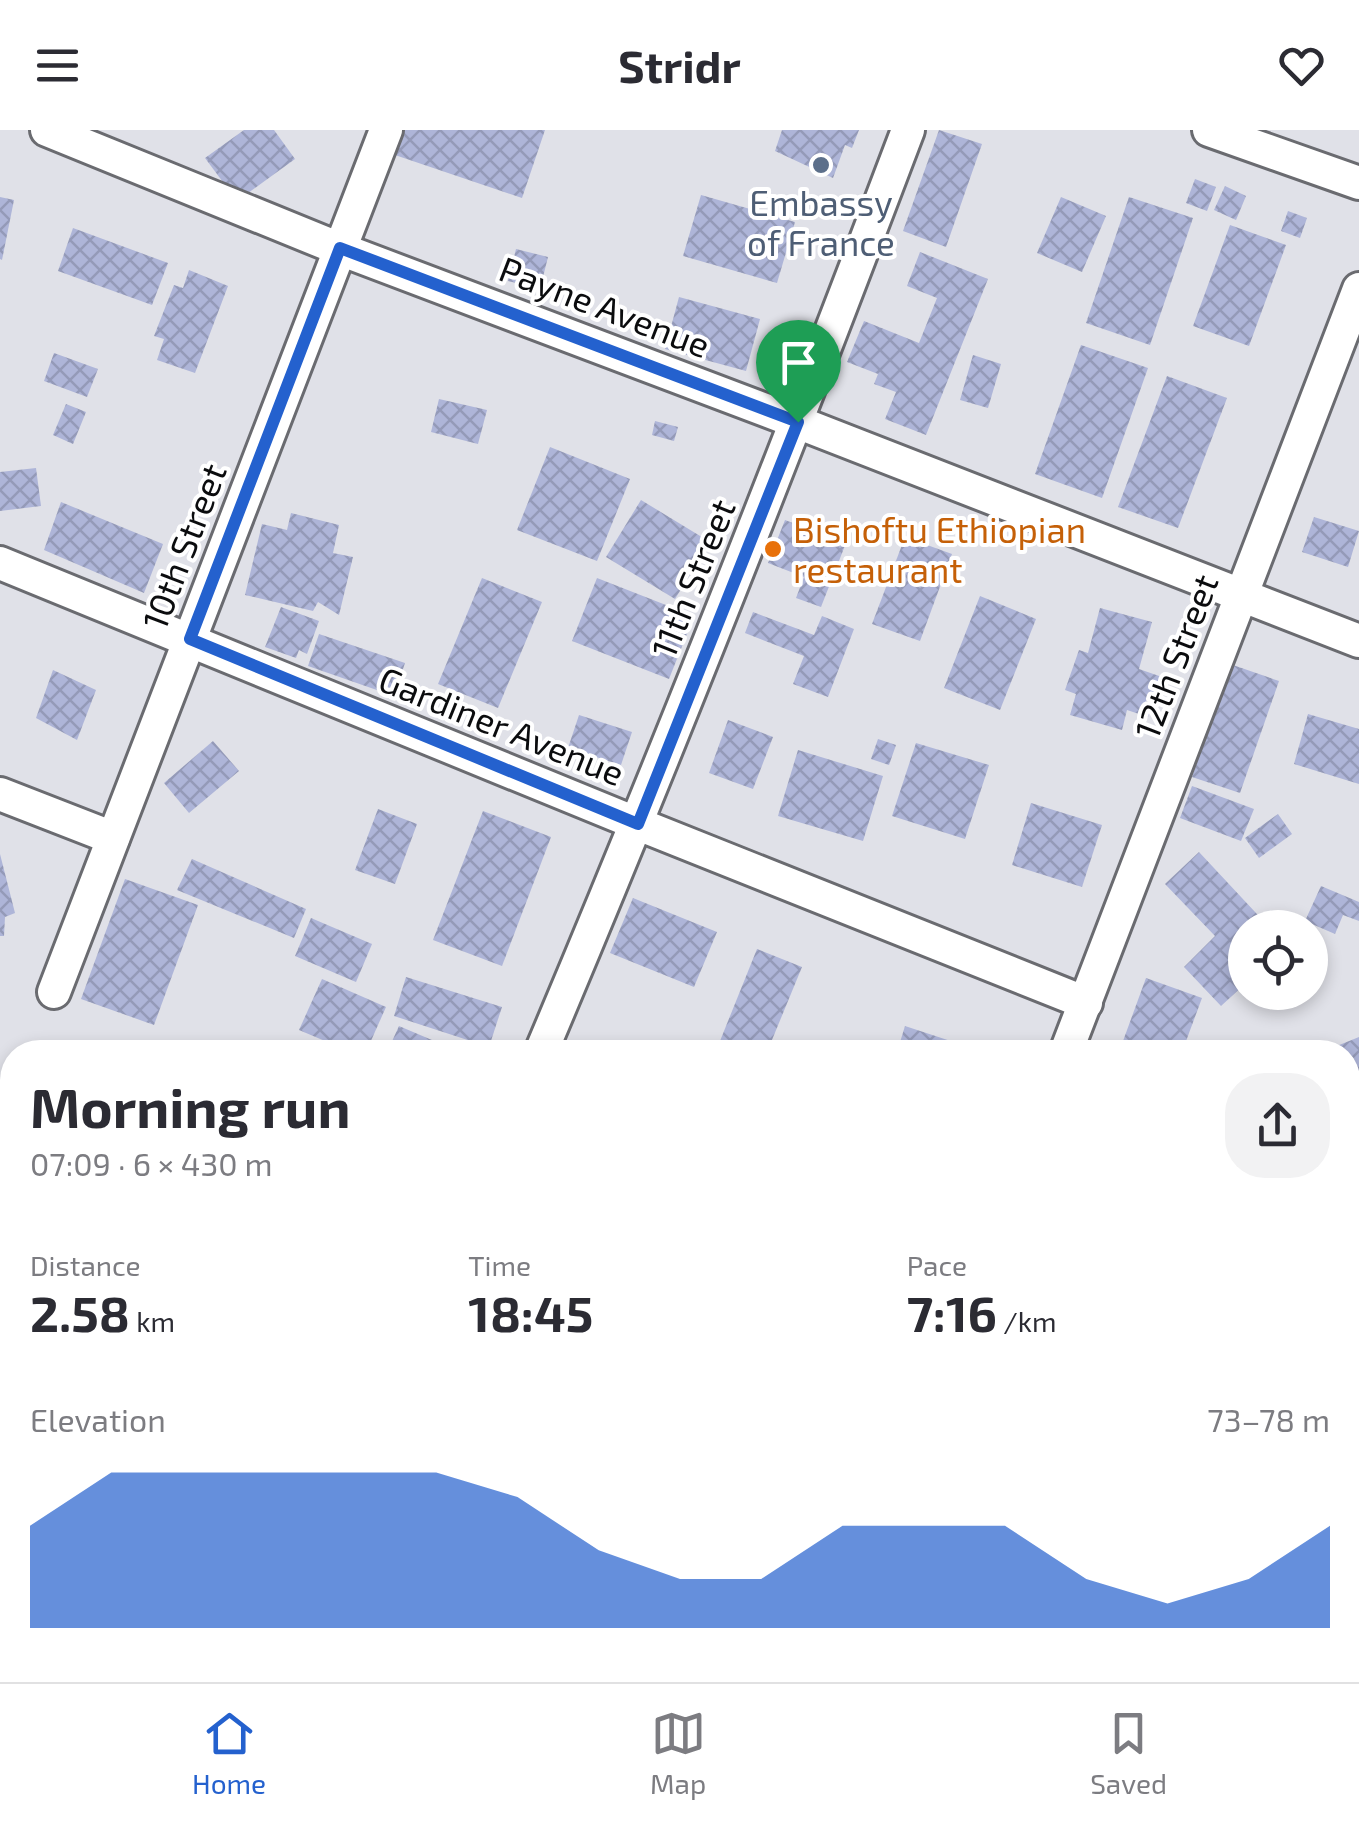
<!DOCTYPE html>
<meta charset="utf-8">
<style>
:root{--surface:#fff;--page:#f2f2f3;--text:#2b2b33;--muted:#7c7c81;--line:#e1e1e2;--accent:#2461ce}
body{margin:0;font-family:"Exo 2",sans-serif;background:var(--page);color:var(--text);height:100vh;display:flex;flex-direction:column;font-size:38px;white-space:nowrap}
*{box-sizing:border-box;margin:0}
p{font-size:32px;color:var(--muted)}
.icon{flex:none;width:55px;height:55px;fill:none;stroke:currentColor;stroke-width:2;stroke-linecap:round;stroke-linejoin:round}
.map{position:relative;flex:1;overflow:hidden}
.sheet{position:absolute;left:0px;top:910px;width:1360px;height:642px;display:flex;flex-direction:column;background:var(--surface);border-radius:40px 40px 0 0;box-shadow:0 5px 15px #0003}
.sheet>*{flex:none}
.fabs{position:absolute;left:1228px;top:780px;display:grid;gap:20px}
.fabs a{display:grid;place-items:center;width:100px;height:100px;border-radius:50%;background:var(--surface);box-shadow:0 5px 15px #0003;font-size:50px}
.pin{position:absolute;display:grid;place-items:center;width:85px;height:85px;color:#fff;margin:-102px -42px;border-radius:50% 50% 50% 0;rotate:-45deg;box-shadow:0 0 10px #0007}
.pin .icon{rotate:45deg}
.round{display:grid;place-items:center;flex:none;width:105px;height:105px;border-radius:40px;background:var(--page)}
.headline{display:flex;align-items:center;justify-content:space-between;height:170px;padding:0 30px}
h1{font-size:55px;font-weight:700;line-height:75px}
.metrics{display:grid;grid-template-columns:repeat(3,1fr);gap:15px;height:170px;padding:10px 30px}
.metrics div{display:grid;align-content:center}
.metrics b{font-size:50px;font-weight:700}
.metrics small{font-size:28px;font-weight:400}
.metrics p{font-size:28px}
.chart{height:280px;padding:20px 30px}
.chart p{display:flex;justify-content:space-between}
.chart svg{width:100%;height:180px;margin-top:10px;fill:var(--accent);opacity:.7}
header{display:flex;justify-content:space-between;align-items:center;height:130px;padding:0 30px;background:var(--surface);font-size:45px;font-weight:700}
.menu{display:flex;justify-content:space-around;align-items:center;height:140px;border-top:2px solid var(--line);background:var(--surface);font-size:28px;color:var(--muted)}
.menu a{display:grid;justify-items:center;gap:5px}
.menu .selected{color:var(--accent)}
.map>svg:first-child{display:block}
</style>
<header><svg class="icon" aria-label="menu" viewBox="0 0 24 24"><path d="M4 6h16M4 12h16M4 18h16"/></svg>Stridr<svg class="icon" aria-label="heart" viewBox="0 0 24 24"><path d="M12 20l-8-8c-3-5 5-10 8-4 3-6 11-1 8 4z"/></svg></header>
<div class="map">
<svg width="1359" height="1552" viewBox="0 0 1359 1552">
<defs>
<pattern id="building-cross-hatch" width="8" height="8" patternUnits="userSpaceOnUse" patternTransform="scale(2.5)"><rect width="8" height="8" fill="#aeb5d8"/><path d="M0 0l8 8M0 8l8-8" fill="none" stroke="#949ab8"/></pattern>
</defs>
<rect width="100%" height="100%" fill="#e0e1e8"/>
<!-- water -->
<path fill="#729ea9" d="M0 1023 12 1028V1540H1190L1217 1552H0Z"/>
<!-- building -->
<g fill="url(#building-cross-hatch)">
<path d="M244 0H274L295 29 237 71 205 28Z"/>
<path d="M400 0H545L522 68 392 24Z"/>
<path d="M782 0H859L852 18 845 15 833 48 775 21Z"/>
<path d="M939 0 982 14 946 117 903 101Z"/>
<path d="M1195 49 1216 57 1207 81 1186 73Z"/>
<path d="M1225 56 1246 66 1236 90 1214 80Z"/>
<path d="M701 65 795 92 777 153 683 126Z"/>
<path d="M0 67 14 70 2 130 0 129Z"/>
<path d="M1061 67 1106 86 1082 142 1037 123Z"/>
<path d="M1129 67 1193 88 1150 215 1086 193Z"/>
<path d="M1288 81 1307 88 1300 108 1281 101Z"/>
<path d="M1230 95 1286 115 1249 216 1193 196Z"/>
<path d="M73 98 168 133 152 175 58 141Z"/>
<path d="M516 119 548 127 540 159 508 151Z"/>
<path d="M920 122 988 149 926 305 885 289 896 262 874 254 878 244 847 232 864 191 919 213 937 168 907 156Z"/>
<path d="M189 140 228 156 195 243 157 230 164 209 154 206 174 155 183 158Z"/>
<path d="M679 167 760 189 746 241 665 219Z"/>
<path d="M1081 215 1148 238 1102 368 1035 344Z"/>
<path d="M54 223 98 239 87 267 44 251Z"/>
<path d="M973 225 1001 234 988 278 960 270Z"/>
<path d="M1167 246 1227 268 1178 398 1118 377Z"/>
<path d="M439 269 487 280 478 314 431 302Z"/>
<path d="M66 274 86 282 73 314 53 305Z"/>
<path d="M655 291 678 297 674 311 652 305Z"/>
<path d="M550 317 630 349 597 431 517 400Z"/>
<path d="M36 338 41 376 0 381V342Z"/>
<path d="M641 370 710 412 675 469 606 427Z"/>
<path d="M61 372 163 414 144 463 44 420Z"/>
<path d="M291 383 339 395 333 423 353 427 339 485 318 472 313 481 245 465 262 394 287 400Z"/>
<path d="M1314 387 1359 401 1348 437 1302 422Z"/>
<path d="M785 390 846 413 821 477 796 468 804 447 768 433Z"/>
<path d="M905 407 952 424 920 511 872 494Z"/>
<path d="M482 448 542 472 498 578 438 554Z"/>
<path d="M597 448 694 486 669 549 572 511Z"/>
<path d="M980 466 1036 489 1000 580 944 558Z"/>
<path d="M281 477 319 491 307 524 299 520 296 528 265 517Z"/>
<path d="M1100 478 1152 492 1139 539 1162 547 1148 587 1127 580 1122 600 1070 585 1076 564 1065 560 1079 520 1088 523Z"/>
<path d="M753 482 814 505 822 486 854 499 828 567 793 554 804 526 745 503Z"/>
<path d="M319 504 405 533 394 566 308 536Z"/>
<path d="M1230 534 1279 551 1240 663 1192 647Z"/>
<path d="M53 540 96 560 77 610 36 588Z"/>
<path d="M1308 584 1359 599V654L1294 634Z"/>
<path d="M579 585 632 602 621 635 568 618Z"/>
<path d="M728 590 773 607 753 659 709 643Z"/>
<path d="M878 609 896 615 889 635 871 629Z"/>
<path d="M213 611 239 641 189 683 164 653Z"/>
<path d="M916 613 989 635 965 709 892 686Z"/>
<path d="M798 620 883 646 863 711 778 686Z"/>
<path d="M1192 656 1254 679 1241 711 1180 688Z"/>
<path d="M1031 673 1102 695 1082 757 1012 735Z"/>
<path d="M378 679 417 694 395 754 355 740Z"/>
<path d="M483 681 551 707 502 836 433 810Z"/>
<path d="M1278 684 1292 704 1259 728 1245 708Z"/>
<path d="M1199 722 1270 798H1245V854L1221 876 1184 837 1215 806 1165 754Z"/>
<path d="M0 724 15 783 5 787 4 806H0Z"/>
<path d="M192 729 306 779 294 808 177 760Z"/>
<path d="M125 749 198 775 154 895 81 869Z"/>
<path d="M1321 756 1359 772V791L1343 785 1335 804 1305 791Z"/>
<path d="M633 768 717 802 694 857 610 823Z"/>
<path d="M311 788 372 814 356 852 295 826Z"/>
<path d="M757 819 802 837 767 922H734L718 916Z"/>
<path d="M406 847 502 877 489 917 394 886Z"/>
<path d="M1146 848 1202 868 1182 922H1119Z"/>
<path d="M322 849 386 877 366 922H351L299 900Z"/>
<path d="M399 896 460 922H380L383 915 389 918Z"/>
<path d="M905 896 984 922H897Z"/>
<path d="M1359 907V969L1348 973V922H1322Z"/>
<path d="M1348 1053 1359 1080V1087L1348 1092Z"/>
<path d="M1356 1193 1359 1194V1249L1348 1244V1214Z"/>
<path d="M1348 1337 1359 1343V1375L1348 1395Z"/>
</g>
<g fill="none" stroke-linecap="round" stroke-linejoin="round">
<!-- street casing -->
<g stroke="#6a6b70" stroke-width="38">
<g id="street">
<path d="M47 0 340 119 797 292 1359 511"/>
<path d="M1209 0 1359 53"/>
<path d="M0 433 638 694 1086 873"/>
<path d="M0 664 113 708"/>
<path d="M54 862 386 0"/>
<path d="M541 922C670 617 791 309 908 0"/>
<path d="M1066 922 1359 159"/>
<path d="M1358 1502 1359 1499"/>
</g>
</g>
<!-- street -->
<use href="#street" stroke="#fff" stroke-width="32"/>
</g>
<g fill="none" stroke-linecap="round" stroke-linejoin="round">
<!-- route casing -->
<g stroke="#fff" stroke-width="20">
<path id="route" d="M340 118 798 292 638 694 190 509Z"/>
</g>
<!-- route -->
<use href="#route" stroke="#2461ce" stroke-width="12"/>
</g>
<!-- markers -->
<circle fill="#5c6f8a" stroke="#fff" stroke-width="4" cx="821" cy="35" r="10"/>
<circle fill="#e8710a" stroke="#fff" stroke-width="4" cx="773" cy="419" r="10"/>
<g text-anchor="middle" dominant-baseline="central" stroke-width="8" stroke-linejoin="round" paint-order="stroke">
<!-- service labels -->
<g font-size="35" fill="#4e5e75" stroke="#fff">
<text x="821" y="72">Embassy<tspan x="821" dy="40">of France</tspan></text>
</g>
<!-- street labels -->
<g font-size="35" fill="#0b0c0e" stroke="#fff">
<text transform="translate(605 176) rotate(21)">Payne Avenue</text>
<text transform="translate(183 416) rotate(-69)">10th Street</text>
<text transform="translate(692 448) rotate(-68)">11th Street</text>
<text transform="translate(1175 526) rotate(-69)">12th Street</text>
<text transform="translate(502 595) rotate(22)">Gardiner Avenue</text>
</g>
<!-- food labels -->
<g font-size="35" fill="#c56008" stroke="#fff" text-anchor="start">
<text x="793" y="399">Bishoftu Ethiopian<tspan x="793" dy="40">restaurant</tspan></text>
</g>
</g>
</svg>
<div class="fabs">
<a><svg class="icon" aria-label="locate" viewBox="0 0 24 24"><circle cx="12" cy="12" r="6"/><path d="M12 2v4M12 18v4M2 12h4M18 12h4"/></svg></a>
</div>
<div class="pin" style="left:798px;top:292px;background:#1e9e55"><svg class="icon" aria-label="arrive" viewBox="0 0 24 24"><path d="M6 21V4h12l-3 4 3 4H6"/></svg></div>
<section class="sheet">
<div class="headline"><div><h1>Morning run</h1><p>07:09 · 6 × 430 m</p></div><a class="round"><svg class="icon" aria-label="share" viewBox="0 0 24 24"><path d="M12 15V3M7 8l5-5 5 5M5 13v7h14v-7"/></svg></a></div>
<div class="metrics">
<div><p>Distance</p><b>2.58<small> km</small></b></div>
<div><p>Time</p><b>18:45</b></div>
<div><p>Pace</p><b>7:16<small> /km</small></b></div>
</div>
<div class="chart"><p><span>Elevation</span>73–78 m</p>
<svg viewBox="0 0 160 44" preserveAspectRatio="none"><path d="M0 44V19L10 6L20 6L30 6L40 6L50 6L60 12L70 25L80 32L90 32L100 19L110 19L120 19L130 32L140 38L150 32L160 19V44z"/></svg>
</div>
</section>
</div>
<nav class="menu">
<a class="selected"><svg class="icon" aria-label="home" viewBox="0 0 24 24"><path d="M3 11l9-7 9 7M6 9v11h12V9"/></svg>Home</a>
<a><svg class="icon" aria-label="map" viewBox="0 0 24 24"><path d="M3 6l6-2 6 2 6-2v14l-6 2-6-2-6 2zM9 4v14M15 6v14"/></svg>Map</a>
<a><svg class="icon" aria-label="saved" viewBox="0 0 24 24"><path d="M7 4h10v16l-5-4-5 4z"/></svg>Saved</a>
</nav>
